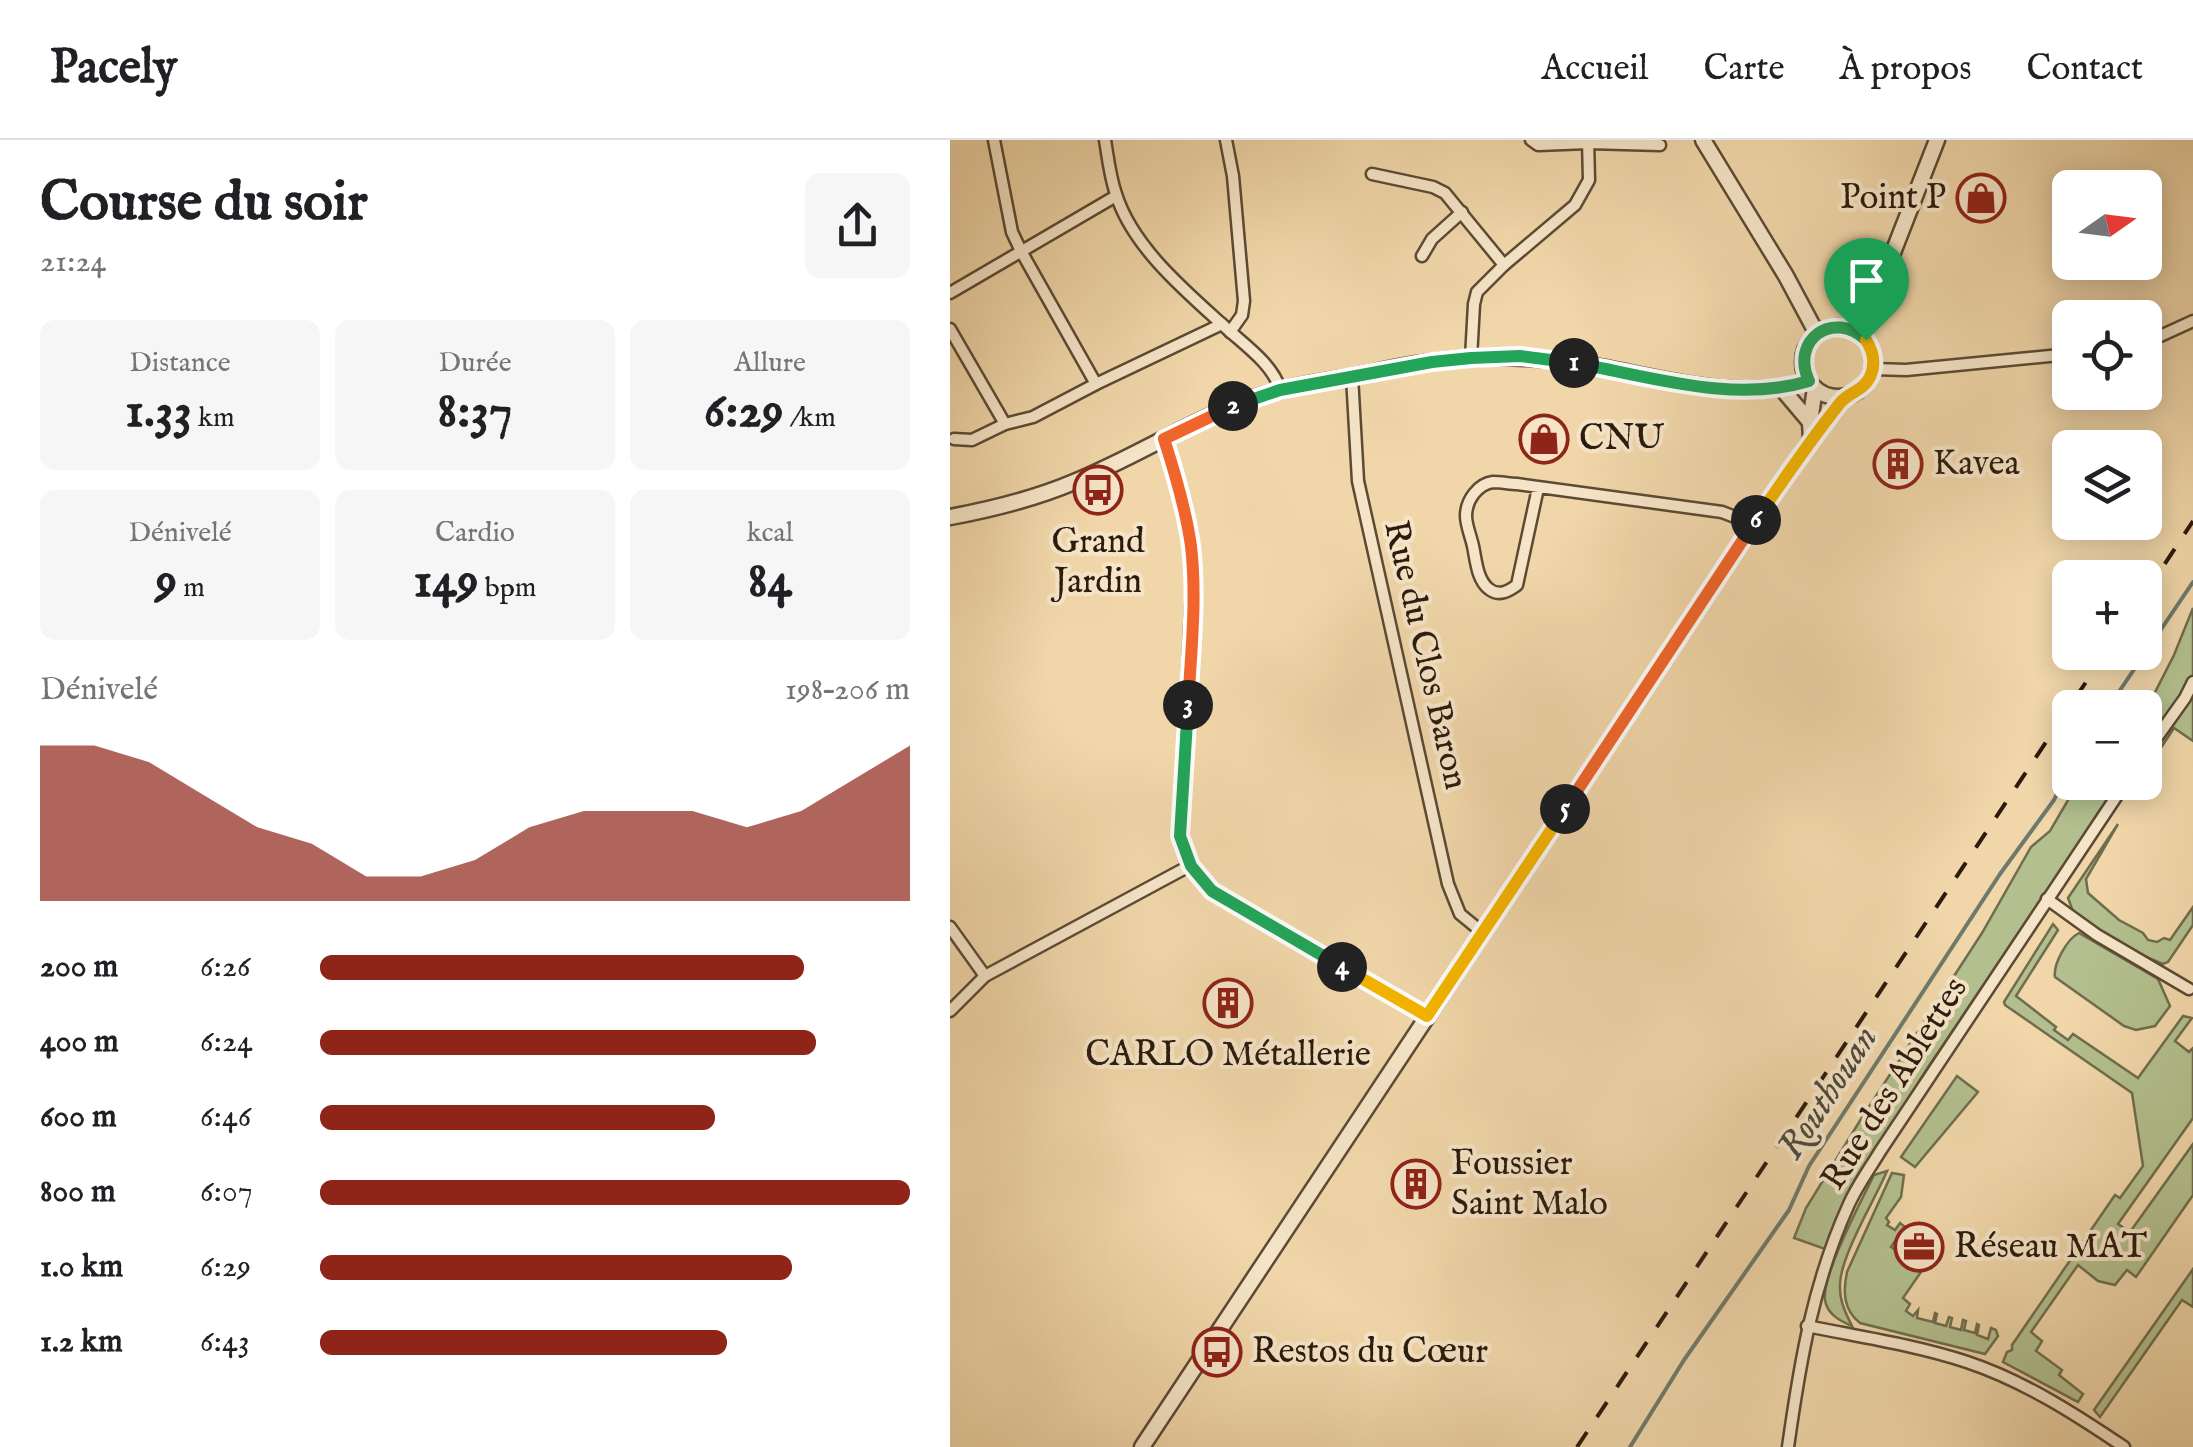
<!DOCTYPE html>
<html lang="fr">
<meta charset="utf-8">
<style>
:root{--surface:#fff;--page:#f6f6f6;--text:#202124;--muted:#757577;--line:#e0e0e0;--accent:#8f2418}
body{margin:0;font-family:"IM FELL English",serif;background:var(--page);color:var(--text);height:100vh;display:flex;flex-direction:column;font-size:38px;white-space:nowrap}
*{box-sizing:border-box;margin:0}
p{font-size:32px;color:var(--muted)}
.icon{flex:none;width:55px;height:55px;fill:none;stroke:currentColor;stroke-width:2;stroke-linecap:round;stroke-linejoin:round}
.map{position:relative;flex:1;overflow:hidden}
.drawer{display:flex;flex-direction:column;background:var(--surface);width:950px}
.drawer>*{flex:none}
.needle{width:65px;rotate:76deg}
.fabs{position:absolute;left:1102px;top:30px;display:grid;gap:20px}
.fabs a{display:grid;place-items:center;width:110px;height:110px;border-radius:15px;background:var(--surface);box-shadow:0 5px 25px #0003;font-size:50px}
.pin{position:absolute;display:grid;place-items:center;width:85px;height:85px;color:#fff;margin:-102px -42px;border-radius:50% 50% 50% 0;rotate:-45deg;box-shadow:0 0 10px #0007}
.pin .icon{rotate:45deg}
.km{position:absolute;width:50px;height:50px;margin:-25px;border-radius:50%;background:#222;color:#fff;font-size:28px;line-height:50px;text-align:center}
.round{display:grid;place-items:center;flex:none;width:105px;height:105px;border-radius:15px;background:var(--page)}
.summary{display:flex;align-items:center;justify-content:space-between;height:170px;padding:0 40px}
h1{font-size:55px;font-weight:700;line-height:75px}
.stats{display:grid;grid-template-columns:repeat(3,1fr);gap:15px;height:170px;padding:10px 40px}
.stats div{display:grid;align-content:center;border-radius:15px;background:var(--page);text-align:center}
.stats b{font-size:50px;font-weight:700}
.stats small{font-size:28px;font-weight:400}
.stats p{font-size:28px}
.chart{height:280px;padding:20px 40px}
.chart p{display:flex;justify-content:space-between}
.chart svg{width:100%;height:180px;margin-top:10px;fill:var(--accent);opacity:.7}
ul{padding:0 40px;list-style:none;font-size:32px}
li{display:grid;grid-template-columns:160px 120px 1fr;align-items:center;height:75px}
li i{height:25px;border-radius:12px;background:var(--accent)}
header{display:flex;align-items:center;gap:60px;box-sizing:border-box;height:140px;padding:0 50px;background:var(--surface);border-bottom:2px solid var(--line)}
header strong{font-size:48px}
nav{display:flex;gap:55px;margin-inline-start:auto;font-size:35px}
main{display:flex;flex:1;min-height:0}
.map>svg:first-child{display:block}
</style>
<header>
<strong>Pacely</strong>
<nav><a>Accueil</a><a>Carte</a><a>À propos</a><a>Contact</a></nav>
</header>
<main>
<section class="drawer">
<div class="summary"><div><h1>Course du soir</h1><p>21:24</p></div><a class="round"><svg class="icon" aria-label="share" viewBox="0 0 24 24"><path d="M12 15V3M7 8l5-5 5 5M5 13v7h14v-7"/></svg></a></div>
<div class="stats">
<div><p>Distance</p><b>1.33<small> km</small></b></div>
<div><p>Durée</p><b>8:37</b></div>
<div><p>Allure</p><b>6:29<small> /km</small></b></div>
</div>
<div class="stats">
<div><p>Dénivelé</p><b>9<small> m</small></b></div>
<div><p>Cardio</p><b>149<small> bpm</small></b></div>
<div><p>kcal</p><b>84</b></div>
</div>
<div class="chart"><p><span>Dénivelé</span>198–206 m</p>
<svg viewBox="0 0 160 44" preserveAspectRatio="none"><path d="M0 44V6L10 6L20 10L30 18L40 26L50 30L60 38L70 38L80 34L90 26L100 22L110 22L120 22L130 26L140 22L150 14L160 6V44z"/></svg>
</div>
<ul>
<li><b>200 m</b>6:26<i style="width:82%"></i></li>
<li><b>400 m</b>6:24<i style="width:84%"></i></li>
<li><b>600 m</b>6:46<i style="width:67%"></i></li>
<li><b>800 m</b>6:07<i style="width:100%"></i></li>
<li><b>1.0 km</b>6:29<i style="width:80%"></i></li>
<li><b>1.2 km</b>6:43<i style="width:69%"></i></li>
</ul>
</section>
<div class="map">
<svg width="1243" height="1307" viewBox="0 0 1243 1307">
<rect width="100%" height="100%" fill="#f0d6a9"/>
<filter id="stains"><feTurbulence type="fractalNoise" baseFrequency=".002" numOctaves="4"/><feColorMatrix values="0 0 0 0 .2 0 0 0 0 .09 0 0 0 0 .02 0 0 0 .5 -.17"/></filter>
<radialGradient id="worn" r=".72"><stop offset=".6" stop-color="#630" stop-opacity="0"/><stop offset="1" stop-color="#630" stop-opacity=".3"/></radialGradient>
<!-- green -->
<g fill="#b3bf8e" stroke="#6f6d4e" stroke-width="2.5">
<path d="M1243 468V601L1224 588 1195 632V626L1221 586 1213 579 1195 606V568L1200 562 1224 515Z"/>
<path d="M1128 643H1169L979 926 905 1042 875 1109 844 1098 856 1068 911 979 1032 793 1081 707 1100 691Z"/>
<path d="M1168 684 1136 739 1138 753 1169 780 1193 793 1198 800 1207 802 1214 798 1220 800 1243 767V785L1218 822 1213 824 1184 812 1124 774 1118 758Z"/>
<path d="M1103 784 1108 790 1066 856 1106 887 1104 890 1118 900 1123 894 1188 938 1233 876 1242 878 1225 901 1239 912 1243 908V978L1168 1084 1180 1092 1243 1004V1055L1186 1137 1177 1130 1165 1145 1148 1141 1128 1125 1081 1192 1092 1201 1086 1211 1112 1230 1109 1235 1133 1254 1128 1262 1053 1222 1057 1212 1062 1210V1205L1165 1055 1170 1058 1193 1026 1182 953 1055 865 1054 862Z"/>
<path d="M1129 793 1208 839 1220 866 1205 886 1186 890 1174 886 1105 837C1103 824 1117 799 1129 793Z"/>
<path d="M1007 936 1028 952 965 1027 951 1017Z"/>
<path d="M937 1031C925 1060 888 1119 890 1148 890 1162 896 1174 902 1186 890 1181 877 1174 875 1160 871 1137 912 1059 924 1035Z"/>
<path d="M942 1033 954 1035 951 1057 936 1078 939 1082 937 1085 945 1090 950 1083 955 1087 941 1107 973 1129 953 1158 960 1164 956 1171 963 1176 968 1170 967 1178 983 1182 985 1173 987 1174 985 1183 996 1186 999 1177 1002 1178 1000 1187 1011 1190 1013 1180 1016 1181 1014 1190 1025 1193 1027 1184 1029 1185 1027 1195 1038 1199 1041 1188 1046 1190 1048 1196 1035 1214 910 1183C893 1170 893 1151 897 1132Z"/>
<path d="M1243 1129V1167L1232 1160 1150 1277 1144 1270Z"/>
</g>
<g fill="none" stroke-linecap="round" stroke-linejoin="round">
<!-- stream -->
<g stroke="#6e7a6c" stroke-width="4">
<path d="M1158 568 1243 442"/>
<path d="M680 1307 734 1220 839 1070 859 1026 1050 734 1104 660 1120 626"/>
</g>
<!-- minor casing -->
<g stroke="#5c4a34" stroke-width="15">
<g id="minor">
<path d="M44 0 62 92 71 111 146 244"/>
<path d="M155 0C158 18 160 37 166 54 182 106 234 150 274 186 293 204 322 223 330 249"/>
<path d="M276 0 283 36 294 161 292 175 280 192"/>
<path d="M581 0 588 5 638 3 710 5"/>
<path d="M422 34 483 47 495 53 554 125"/>
<path d="M472 116 482 99 512 72"/>
<path d="M0 153 166 56"/>
<path d="M0 189 55 284"/>
<path d="M1195 203 1243 181"/>
<path d="M521 218 524 164 527 152 554 125 625 65 639 40 638 0"/>
<path d="M923 229 956 230 1120 214"/>
<path d="M402 236 408 341 498 744 510 774 532 792"/>
<path d="M4 299 22 300 55 284 83 277 146 244 272 184"/>
<path d="M214 299 235 374 243 430 230 696 241 725 262 751 477 876"/>
<path d="M588 348 567 445C559 451 549 457 539 449 527 440 526 420 523 406 521 397 516 385 516 376 516 360 528 344 543 342 551 342 560 344 567 344L772 372 785 377 801 388"/>
<path d="M1195 614 1235 558 1243 542"/>
<path d="M1097 759 1147 795 1239 849"/>
<path d="M0 787 35 836"/>
<path d="M0 871 35 836 241 725"/>
<path d="M857 1186C911 1197 965 1205 1017 1222 1074 1241 1125 1274 1174 1307"/>
<path d="M838 1307C850 1222 863 1143 899 1064 907 1046 920 1028 931 1010L1176 642"/>
</g>
</g>
<!-- tertiary casing -->
<g stroke="#5c4a34" stroke-width="19">
<g id="tertiary">
<path d="M753 0 836 136 867 194"/>
<circle cx="888" cy="222" r="35"/>
<path d="M908 192 917 179 987 0"/>
<path d="M832 249 860 282"/>
<path d="M861 300 860 282 865 248"/>
<path d="M0 377C43 369 84 359 124 342 183 318 237 283 296 261 330 248 365 243 400 237 427 232 455 225 482 222 530 215 579 216 627 223 703 235 783 264 859 241"/>
<path d="M192 1307 801 388 861 300 896 256"/>
</g>
</g>
<!-- minor -->
<use href="#minor" stroke="#f5e4c7" stroke-width="10"/>
<!-- tertiary -->
<use href="#tertiary" stroke="#f5e4c7" stroke-width="14"/>
<!-- rail -->
<g stroke="#2b1b0d" stroke-width="4" stroke-dasharray="18 18" stroke-linecap="butt">
<path d="M1195 454 1243 381"/>
<path d="M627 1307 1156 512"/>
</g>
</g>
<g fill="none" stroke-linecap="round" stroke-linejoin="round">
<!-- split-1 casing -->
<g stroke="#fff" stroke-width="20">
<path id="split-1" d="M624 223C700 236 783 264 859 241 840 200 883 169 916 200"/>
</g>
<!-- split-2 casing -->
<g stroke="#fff" stroke-width="20">
<path id="split-2" d="M283 266 330 250 482 222 521 218 570 216 624 223"/>
</g>
<!-- split-3 casing -->
<g stroke="#fff" stroke-width="20">
<path id="split-3" d="M238 565C241 513 247 458 241 406 236 370 225 333 214 299L283 266"/>
</g>
<!-- split-4 casing -->
<g stroke="#fff" stroke-width="20">
<path id="split-4" d="M238 565 230 696 241 726 262 751 392 827"/>
</g>
<!-- split-5 casing -->
<g stroke="#fff" stroke-width="20">
<path id="split-5" d="M392 827 477 876 615 669"/>
</g>
<!-- split-6 casing -->
<g stroke="#fff" stroke-width="20">
<path id="split-6" d="M615 669 806 380"/>
</g>
<!-- split-7 casing -->
<g stroke="#fff" stroke-width="20">
<path id="split-7" d="M806 380C833 340 860 301 890 263 899 252 913 251 920 237 926 224 923 211 916 200"/>
</g>
<!-- split-1 -->
<use href="#split-1" stroke="#22a559" stroke-width="12"/>
<!-- split-2 -->
<use href="#split-2" stroke="#22a559" stroke-width="12"/>
<!-- split-3 -->
<use href="#split-3" stroke="#f0652b" stroke-width="12"/>
<!-- split-4 -->
<use href="#split-4" stroke="#22a559" stroke-width="12"/>
<!-- split-5 -->
<use href="#split-5" stroke="#f5b400" stroke-width="12"/>
<!-- split-6 -->
<use href="#split-6" stroke="#f0652b" stroke-width="12"/>
<!-- split-7 -->
<use href="#split-7" stroke="#f5b400" stroke-width="12"/>
</g>
<!-- icons -->
<defs>
<g id="shop-ring" transform="scale(2.5)"><circle r="9.5" fill="#f5e4c7" stroke="#8f2418" stroke-width="1.5"/><path d="M-5-2.5h2.3a2.7 3.5 0 0 1 5.4 0H5L5.5 6h-11ZM-1.5-2.5h3a1.5 2.3 0 0 0-3 0Z" fill="#8f2418"/></g>
<g id="building-ring" transform="scale(2.5)"><circle r="9.5" fill="#f5e4c7" stroke="#8f2418" stroke-width="1.5"/><path d="M-4-6H4V6H1V3H-1V6H-4ZM-2.5-4.3h1.7v1.8h-1.7ZM.8-4.3h1.7v1.8H.8ZM-2.5-1h1.7V.8h-1.7ZM.8-1h1.7V.8H.8Z" fill="#8f2418"/></g>
<g id="bus-ring" transform="scale(2.5)"><circle r="9.5" fill="#f5e4c7" stroke="#8f2418" stroke-width="1.5"/><path d="M-5-6H5V4H4V6H2V4H-2V6H-4V4H-5ZM-3.5-4V0h7V-4ZM-3.5 1.2v1.5H-2V1.2ZM2 1.2v1.5H3.5V1.2Z" fill="#8f2418"/></g>
<g id="office-ring" transform="scale(2.5)"><circle r="9.5" fill="#f5e4c7" stroke="#8f2418" stroke-width="1.5"/><path d="M-6-3h4V-5.5h4V-3h4V5H-6ZM-1-4.5V-3h2v-1.5ZM-6 0V1H6V0Z" fill="#8f2418"/></g>
</defs>
<g fill-rule="evenodd">
<use href="#shop-ring" x="1031" y="58"/>
<use href="#shop-ring" x="594" y="299"/>
<use href="#building-ring" x="948" y="324"/>
<use href="#bus-ring" x="148" y="350"/>
<use href="#building-ring" x="278" y="863"/>
<use href="#building-ring" x="466" y="1044"/>
<use href="#office-ring" x="969" y="1107"/>
<use href="#bus-ring" x="267" y="1212"/>
</g>
<g text-anchor="middle" dominant-baseline="central" stroke-width="8" stroke-linejoin="round" paint-order="stroke">
<!-- poi labels -->
<g font-size="35" fill="#2b1b0d" stroke="#f5e4c7" text-anchor="start">
<text x="996" y="58" text-anchor="end">Point P</text>
<text x="629" y="299">CNU</text>
<text x="983" y="324">Kavea</text>
<text x="148" y="402" text-anchor="middle">Grand<tspan x="148" dy="40">Jardin</tspan></text>
<text x="278" y="915" text-anchor="middle">CARLO Métallerie</text>
<text x="501" y="1024">Foussier<tspan x="501" dy="40">Saint Malo</tspan></text>
<text x="1004" y="1107">Réseau MAT</text>
<text x="302" y="1212">Restos du Cœur</text>
</g>
<!-- street labels -->
<g font-size="35" fill="#2b1b0d" stroke="#f5e4c7">
<text transform="translate(475 515) rotate(77)">Rue du Clos Baron</text>
<text transform="translate(945 944) rotate(-58)">Rue des Ablettes</text>
</g>
<!-- water labels -->
<g font-size="38" font-style="italic" fill="#4c4a3d" stroke="#f5e4c7">
<text transform="translate(879 953) rotate(-57)">Routhouan</text>
</g>
</g>
<rect width="100%" height="100%" filter="url(#stains)"/>
<rect width="100%" height="100%" fill="url(#worn)"/>
</svg>
<div class="fabs">
<a><svg class="needle" viewBox="-14 -14 28 28"><path d="M0-13l5 13h-10z" fill="#e53935"/><path d="M0 13l5-13h-10z" fill="#757577"/></svg></a>
<a><svg class="icon" aria-label="locate" viewBox="0 0 24 24"><circle cx="12" cy="12" r="6"/><path d="M12 2v4M12 18v4M2 12h4M18 12h4"/></svg></a>
<a><svg class="icon" aria-label="layers" viewBox="0 0 24 24"><path d="M12 4l9 5-9 5-9-5zM3 14l9 5 9-5"/></svg></a>
<a>+</a>
<a>−</a>
</div>
<div class="pin" style="left:916px;top:200px;background:#1e9e55"><svg class="icon" aria-label="arrive" viewBox="0 0 24 24"><path d="M6 21V4h12l-3 4 3 4H6"/></svg></div>
<b class="km" style="left:624px;top:223px">1</b>
<b class="km" style="left:283px;top:266px">2</b>
<b class="km" style="left:238px;top:565px">3</b>
<b class="km" style="left:392px;top:827px">4</b>
<b class="km" style="left:615px;top:669px">5</b>
<b class="km" style="left:806px;top:380px">6</b>
</div>
</main>
